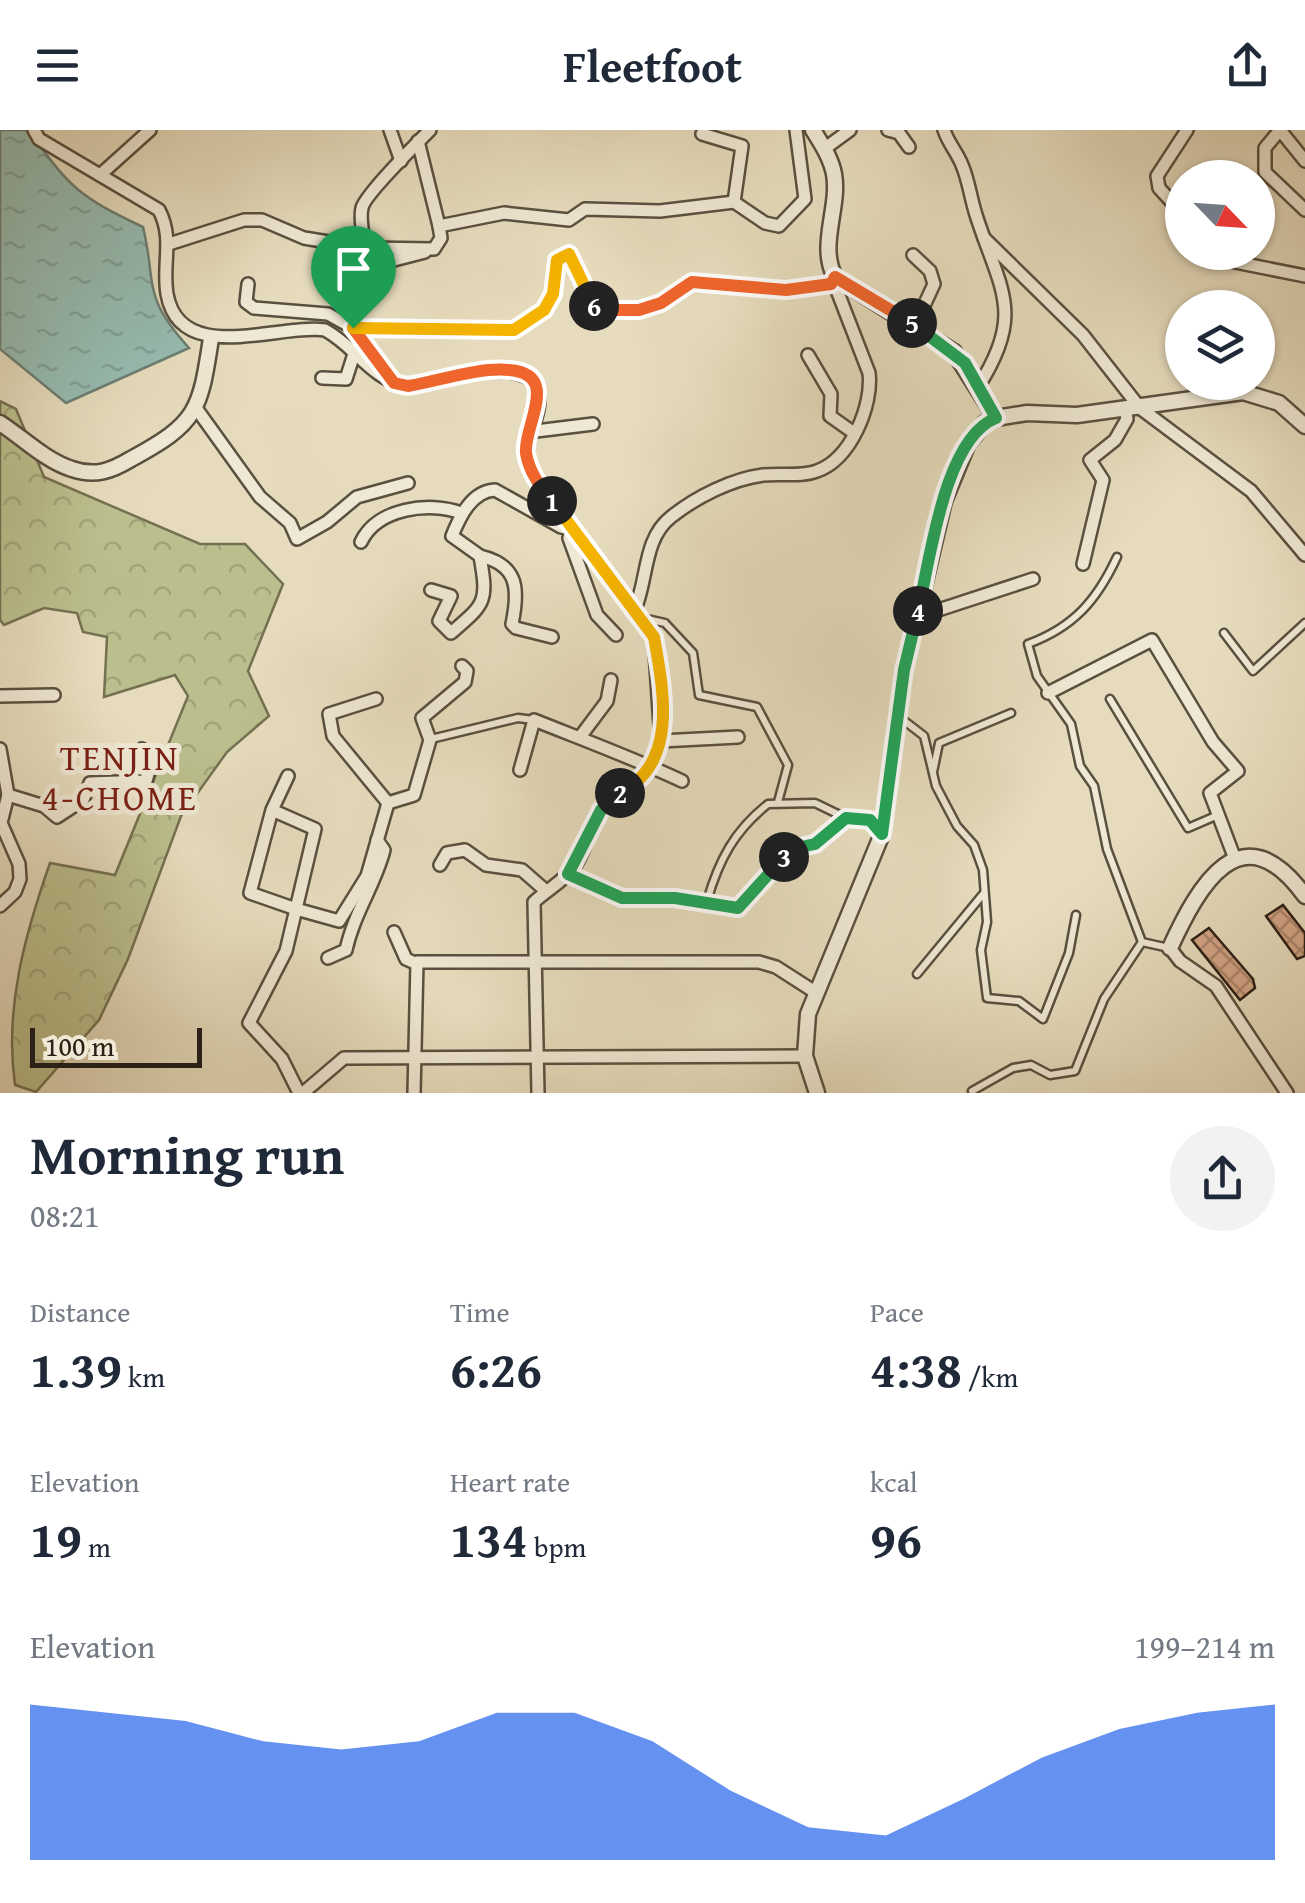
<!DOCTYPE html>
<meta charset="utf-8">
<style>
:root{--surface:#fff;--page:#f2f2f3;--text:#1f2937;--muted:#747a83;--accent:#2563eb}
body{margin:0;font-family:"Gentium Book Plus",serif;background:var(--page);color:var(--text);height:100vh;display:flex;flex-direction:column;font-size:38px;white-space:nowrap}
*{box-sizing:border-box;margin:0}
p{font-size:32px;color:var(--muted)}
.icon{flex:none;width:55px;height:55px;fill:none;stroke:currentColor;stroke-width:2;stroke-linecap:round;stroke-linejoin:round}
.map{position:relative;height:963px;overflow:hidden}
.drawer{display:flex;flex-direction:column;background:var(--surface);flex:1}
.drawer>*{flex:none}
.needle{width:65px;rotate:115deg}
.buttons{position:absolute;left:1165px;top:30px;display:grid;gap:20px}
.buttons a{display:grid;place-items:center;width:110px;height:110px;border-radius:50%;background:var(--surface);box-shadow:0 2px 8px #0004;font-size:50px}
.scale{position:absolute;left:30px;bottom:25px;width:172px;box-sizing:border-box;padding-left:10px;border:5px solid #2c2117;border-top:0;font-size:28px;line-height:35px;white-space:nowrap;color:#2c2117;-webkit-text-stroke:8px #efe8d4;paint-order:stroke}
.pin{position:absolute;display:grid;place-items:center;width:85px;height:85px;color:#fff;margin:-102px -42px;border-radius:50% 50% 50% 0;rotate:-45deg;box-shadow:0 0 10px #0007}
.pin .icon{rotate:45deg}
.km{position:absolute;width:50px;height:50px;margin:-25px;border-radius:50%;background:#222;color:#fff;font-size:28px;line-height:50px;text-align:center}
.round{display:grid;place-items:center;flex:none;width:105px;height:105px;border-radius:52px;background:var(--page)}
.head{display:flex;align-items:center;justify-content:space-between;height:170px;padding:0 30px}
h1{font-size:55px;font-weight:700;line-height:75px}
.figures{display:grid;grid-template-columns:repeat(3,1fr);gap:15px;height:170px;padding:10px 30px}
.figures div{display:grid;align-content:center}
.figures b{font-size:50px;font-weight:700}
.figures small{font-size:28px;font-weight:400}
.figures p{font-size:28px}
.chart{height:280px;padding:20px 30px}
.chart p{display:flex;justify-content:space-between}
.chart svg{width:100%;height:180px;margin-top:10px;fill:var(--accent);opacity:.7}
header{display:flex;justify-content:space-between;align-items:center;height:130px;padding:0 30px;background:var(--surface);font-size:45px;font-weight:700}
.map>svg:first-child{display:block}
</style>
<header><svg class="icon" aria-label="menu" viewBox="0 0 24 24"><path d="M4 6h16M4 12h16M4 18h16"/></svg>Fleetfoot<svg class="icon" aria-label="share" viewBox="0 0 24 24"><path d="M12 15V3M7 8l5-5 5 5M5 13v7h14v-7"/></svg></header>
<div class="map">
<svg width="1305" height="963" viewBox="0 0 1305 963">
<defs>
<pattern id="forest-crowns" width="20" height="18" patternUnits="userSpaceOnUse" patternTransform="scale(2.5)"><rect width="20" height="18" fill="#bbbf8d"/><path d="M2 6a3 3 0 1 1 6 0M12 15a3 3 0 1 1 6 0" fill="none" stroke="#a1a479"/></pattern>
<pattern id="water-ripples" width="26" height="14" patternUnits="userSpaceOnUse" patternTransform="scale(2.5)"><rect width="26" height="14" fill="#96bcb1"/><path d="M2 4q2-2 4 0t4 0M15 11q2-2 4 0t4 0" fill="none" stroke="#81a198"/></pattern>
<pattern id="building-cross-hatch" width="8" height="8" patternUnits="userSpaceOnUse" patternTransform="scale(2.5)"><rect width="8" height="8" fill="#d4a686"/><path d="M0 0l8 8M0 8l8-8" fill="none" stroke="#ac876d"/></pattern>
</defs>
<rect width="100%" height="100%" fill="#e6dcbd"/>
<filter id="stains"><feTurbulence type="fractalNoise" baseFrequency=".002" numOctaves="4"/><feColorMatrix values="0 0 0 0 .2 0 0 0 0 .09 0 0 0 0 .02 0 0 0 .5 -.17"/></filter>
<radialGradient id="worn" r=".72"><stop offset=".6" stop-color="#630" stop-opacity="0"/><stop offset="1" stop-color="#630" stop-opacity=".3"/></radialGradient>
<!-- forest -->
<path fill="url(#forest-crowns)" stroke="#747052" stroke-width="2.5" d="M0 271 16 279 44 347 200 414H245L283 454 248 541 269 586 227 622 181 686 128 829 99 890 36 962 15 955C4 879 25 804 50 733L115 745 188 566 175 545 104 567 107 507 83 502 77 483 44 478 4 495 0 490Z"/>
<!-- water -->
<path fill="url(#water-ripples)" stroke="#6c7e73" stroke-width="2.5" d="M0 0H29C69 58 80 67 143 97 157 155 141 165 189 218L66 273 0 219Z"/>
<!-- building -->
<g fill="url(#building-cross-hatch)" stroke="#2c2117" stroke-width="2.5">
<path d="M1283 775 1305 803V826L1297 829 1266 786Z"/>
<path d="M1209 798 1253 849 1255 858 1240 870 1192 810Z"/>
</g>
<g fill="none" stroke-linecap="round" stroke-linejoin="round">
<!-- service casing -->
<g stroke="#5a5040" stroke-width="11">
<g id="service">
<path d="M1117 427C1097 470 1074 497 1028 514L1037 546 1071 594 1080 636 1094 656 1107 719 1142 812"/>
<path d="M643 488 665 493 693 523 699 565 757 577 788 635 778 672"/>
<path d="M1224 503 1253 541 1305 493"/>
<path d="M1110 569 1188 698 1218 685"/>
<path d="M898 586 924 606 936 656 957 696 974 715 983 740 987 792 981 820 987 868 1019 871 1043 889 1069 823 1076 785"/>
<path d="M431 609 518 588 534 590"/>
<path d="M933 642 939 613 1011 583"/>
<path d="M569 745 622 767 675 768 739 778 788 723 815 714 846 688 870 689 882 703"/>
<path d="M707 771C719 730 734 701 768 674L815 673 846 688"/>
<path d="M917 844 984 763"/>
<path d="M972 961 1013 938 1031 935 1050 945 1075 941 1104 869 1142 812 1169 818"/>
</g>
</g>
<!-- minor casing -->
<g stroke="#5a5040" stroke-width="16">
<g id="minor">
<path d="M34 0 39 9 159 80C174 109 162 133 167 164 180 237 280 193 325 200 358 218 369 249 408 256 437 251 541 218 539 271 538 299 522 302 530 339L654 507 661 611C654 650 623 651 602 679 589 696 587 718 575 736 565 750 547 760 534 772L538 963"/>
<path d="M390 0 401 31"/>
<path d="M888 0 899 3 909 17"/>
<path d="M944 0C948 13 957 22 962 35 969 51 971 71 977 88 1001 161 1025 184 978 257"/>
<path d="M1280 0 1265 18V42L1305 80"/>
<path d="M1280 0 1305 31"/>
<path d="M702 4 742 16 734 72"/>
<path d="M418 11 439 96"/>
<path d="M824 19 850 0"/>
<path d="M100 45 150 0"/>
<path d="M1182 83 1159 58 1157 46 1187 0"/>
<path d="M984 108 1083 205 1140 278 1251 361 1305 425"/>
<path d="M169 114 244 90H262L304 108 365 118C364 107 359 90 362 78 364 66 418 12 430 0"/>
<path d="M365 118 434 119 441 108 439 96 504 83 569 90 585 79 660 81 734 72 765 93 779 96 805 69 796 0"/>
<path d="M1216 122 1230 131 1305 146"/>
<path d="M913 125 930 141 934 154 915 195"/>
<path d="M248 154 246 172 254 178 328 184 353 198 514 200 544 181 553 164 557 130 569 124 596 179H639L661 173 692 152 785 160 831 154"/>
<path d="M808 225 831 264 830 286 854 303"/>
<path d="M322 248 346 249 354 224"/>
<path d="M392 252 353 198 344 143 425 122"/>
<path d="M196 278 260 367 290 393 297 409 327 392 357 367 408 353"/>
<path d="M528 302 593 294"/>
<path d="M361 412C377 378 430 371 461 383"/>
<path d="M480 426C519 435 519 460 512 494L516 498 552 507"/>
<path d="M1083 434 1103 350 1090 330 1115 310 1127 289 1125 279"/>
<path d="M431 460 451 466 439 491 451 503C486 473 488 472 480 426L452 406C460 386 472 361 495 360L561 397 572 399 569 408 597 485 616 505"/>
<path d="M635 479C648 449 643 409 671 387 696 367 732 349 763 345 780 343 802 347 817 341 851 329 873 275 869 243L833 150"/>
<path d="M917 487 1033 449"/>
<path d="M1048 563 1152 510 1213 612 1238 641 1210 663 1235 729"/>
<path d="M0 566 54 565"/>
<path d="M580 607 607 571 611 550"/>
<path d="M661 611 738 607"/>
<path d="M0 619 8 665 1 693 19 734 20 749 15 762 0 776"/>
<path d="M520 640 534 590C584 610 633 628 682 651"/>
<path d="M8 665 44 676 57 687 83 670 90 653 146 651 151 633 142 619"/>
<path d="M388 673 414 665 430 610 422 588 465 552 467 541 462 536"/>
<path d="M272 680 315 699 296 779 250 763 272 680 288 646"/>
<path d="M440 735 447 723 465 720 486 735 522 740 546 761"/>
<path d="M394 802 406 829 415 833"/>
<path d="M1170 818 1180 831 1216 856 1287 963"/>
<path d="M328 828 346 820C354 783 375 755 384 720L377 710"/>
<path d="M299 963 282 929 249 893 286 821 296 779 339 791 367 746 388 673 333 606 329 584 376 569"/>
<path d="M303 963 344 928 805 926"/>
<path d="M414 963 417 832H759L776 837 815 862"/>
</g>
</g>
<!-- tertiary casing -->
<g stroke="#5a5040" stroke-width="19">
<g id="tertiary">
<path d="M813 0C821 13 831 28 834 44 840 77 818 116 835 147L954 222 996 288"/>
<path d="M0 293C23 308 46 331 72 339 95 347 111 341 131 329 197 293 200 282 211 208"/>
<path d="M1170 818C1198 757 1241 678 1305 766"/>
<path d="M817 963 805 926 808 884 882 704 904 540 944 371 968 313 985 293 996 288 1027 283 1077 285 1243 262 1279 273 1305 296"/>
</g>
</g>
<!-- service -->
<use href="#service" stroke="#efe8d4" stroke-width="6"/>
<!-- minor -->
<use href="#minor" stroke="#efe8d4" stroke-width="11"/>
<!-- tertiary -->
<use href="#tertiary" stroke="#efe8d4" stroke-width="14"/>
</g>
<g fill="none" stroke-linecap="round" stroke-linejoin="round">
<!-- split-1 casing -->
<g stroke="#fff" stroke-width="20">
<path id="split-1" d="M353 198 394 253 408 256C439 251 478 237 509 240 562 244 523 296 526 323 529 342 540 356 552 371"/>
</g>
<!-- split-2 casing -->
<g stroke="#fff" stroke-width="20">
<path id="split-2" d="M552 371 654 507C664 563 678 633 620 663"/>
</g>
<!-- split-3 casing -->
<g stroke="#fff" stroke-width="20">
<path id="split-3" d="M620 663 601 680 568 744 622 768H675L738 778 784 727"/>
</g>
<!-- split-4 casing -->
<g stroke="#fff" stroke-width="20">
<path id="split-4" d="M784 727 796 718 815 714 846 688 870 690 882 704 904 540 918 481"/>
</g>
<!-- split-5 casing -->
<g stroke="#fff" stroke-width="20">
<path id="split-5" d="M912 193 965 233 996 288C944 308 930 431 918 481"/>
</g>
<!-- split-6 casing -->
<g stroke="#fff" stroke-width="20">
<path id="split-6" d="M594 176 596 180H639L661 173 692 152 786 160 831 154 835 147 912 193"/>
</g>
<!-- split-7 casing -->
<g stroke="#fff" stroke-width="20">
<path id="split-7" d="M353 198 514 200 544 180 553 164 557 130 569 124 594 176"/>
</g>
<!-- split-1 -->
<use href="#split-1" stroke="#f0652b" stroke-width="12"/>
<!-- split-2 -->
<use href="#split-2" stroke="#f5b400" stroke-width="12"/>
<!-- split-3 -->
<use href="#split-3" stroke="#22a559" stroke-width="12"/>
<!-- split-4 -->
<use href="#split-4" stroke="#22a559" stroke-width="12"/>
<!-- split-5 -->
<use href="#split-5" stroke="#22a559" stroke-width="12"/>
<!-- split-6 -->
<use href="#split-6" stroke="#f0652b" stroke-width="12"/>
<!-- split-7 -->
<use href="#split-7" stroke="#f5b400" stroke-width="12"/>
</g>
<g text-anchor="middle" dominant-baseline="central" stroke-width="10" stroke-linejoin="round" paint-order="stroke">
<!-- neighbourhood labels -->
<g font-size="35" letter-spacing="2.5" fill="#7a1f14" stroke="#efe8d4">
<text x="120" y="627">TENJIN<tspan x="120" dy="40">4-CHOME</tspan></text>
</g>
</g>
<rect width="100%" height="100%" filter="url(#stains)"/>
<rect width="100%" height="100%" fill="url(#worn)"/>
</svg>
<div class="buttons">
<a><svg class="needle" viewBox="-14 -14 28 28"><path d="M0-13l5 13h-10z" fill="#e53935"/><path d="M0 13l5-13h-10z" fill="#747a83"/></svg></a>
<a><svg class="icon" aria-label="layers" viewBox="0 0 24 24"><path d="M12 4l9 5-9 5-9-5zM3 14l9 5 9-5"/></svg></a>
</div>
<div class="scale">100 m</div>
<div class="pin" style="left:353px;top:198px;background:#1e9e55"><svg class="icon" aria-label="arrive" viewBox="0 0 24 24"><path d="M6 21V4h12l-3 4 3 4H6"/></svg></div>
<b class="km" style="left:552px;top:371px">1</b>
<b class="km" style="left:620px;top:663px">2</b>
<b class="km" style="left:784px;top:727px">3</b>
<b class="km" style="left:918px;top:481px">4</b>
<b class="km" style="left:912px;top:193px">5</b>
<b class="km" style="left:594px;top:176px">6</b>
</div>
<section class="drawer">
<div class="head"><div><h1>Morning run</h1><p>08:21</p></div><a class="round"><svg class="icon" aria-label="share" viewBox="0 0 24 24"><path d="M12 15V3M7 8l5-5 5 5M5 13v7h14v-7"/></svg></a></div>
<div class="figures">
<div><p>Distance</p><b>1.39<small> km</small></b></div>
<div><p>Time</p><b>6:26</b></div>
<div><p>Pace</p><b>4:38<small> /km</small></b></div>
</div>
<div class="figures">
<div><p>Elevation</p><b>19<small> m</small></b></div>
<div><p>Heart rate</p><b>134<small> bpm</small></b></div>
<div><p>kcal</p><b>96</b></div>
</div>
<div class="chart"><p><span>Elevation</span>199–214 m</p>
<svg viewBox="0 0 160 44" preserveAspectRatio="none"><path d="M0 44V6L10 8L20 10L30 15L40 17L50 15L60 8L70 8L80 15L90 27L100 36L110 38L120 29L130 19L140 12L150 8L160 6V44z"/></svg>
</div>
</section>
